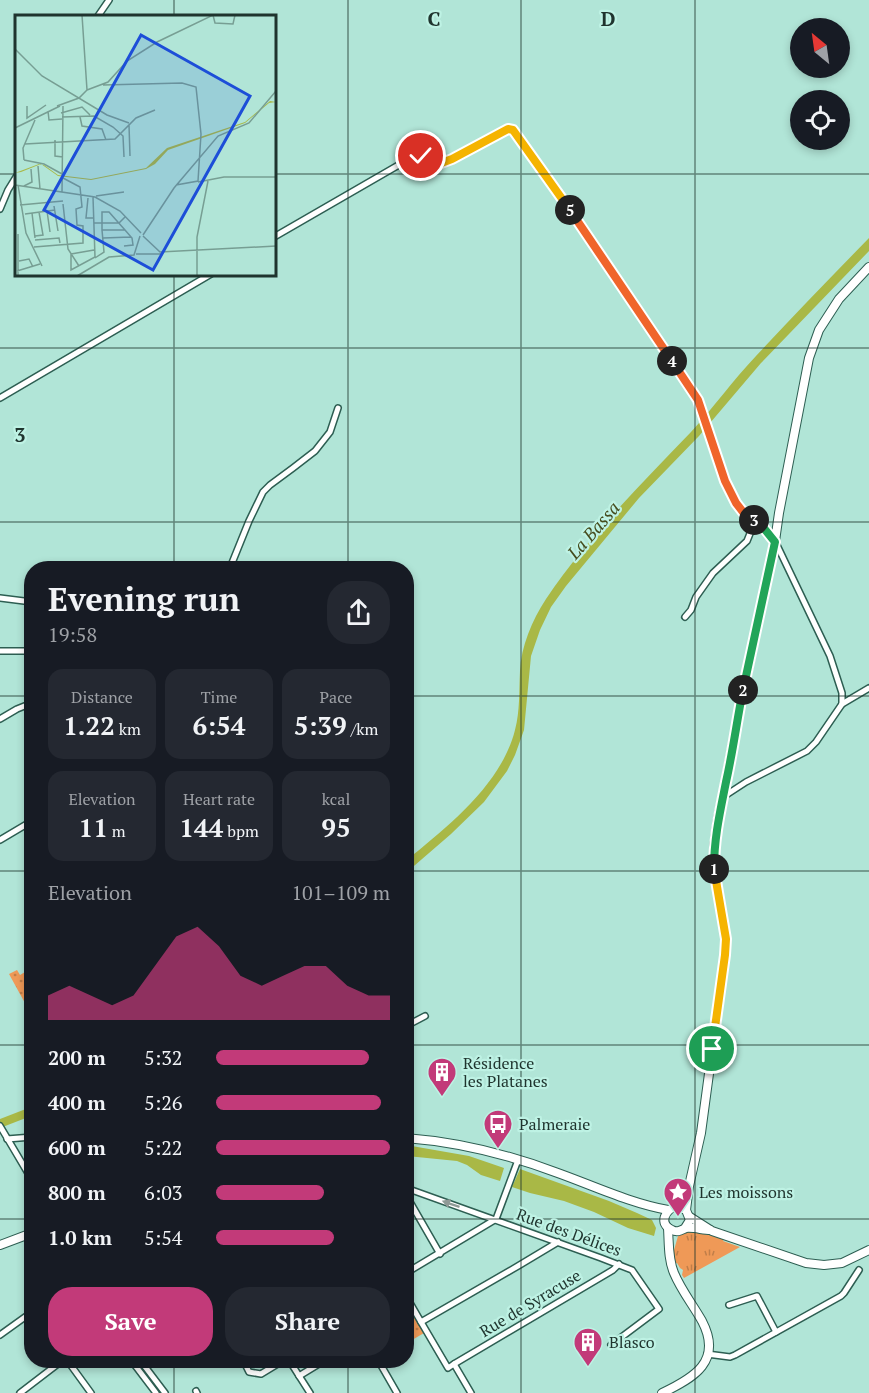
<!DOCTYPE html>
<meta charset="utf-8">
<style>
:root{--surface:#171b24;--page:#242831;--text:#f1f3f6;--muted:#9ea1a6;--accent:#c23a79}
body{margin:0;font-family:"PT Serif",serif;background:var(--page);color:var(--text);height:100vh;display:flex;flex-direction:column;font-size:22px;white-space:nowrap}
*{box-sizing:border-box;margin:0}
p{font-size:20px;color:var(--muted)}
.icon{flex:none;width:33px;height:33px;fill:none;stroke:currentColor;stroke-width:2;stroke-linecap:round;stroke-linejoin:round}
.map{position:relative;flex:1;overflow:hidden}
.side{position:absolute;left:24px;top:561px;width:390px;height:807px;display:flex;flex-direction:column;background:var(--surface);border-radius:24px;box-shadow:0 3px 9px #0003}
.side>*{flex:none}
.needle{width:39px;rotate:331deg}
.fabs{position:absolute;left:790px;top:18px;display:grid;gap:12px}
.fabs a{display:grid;place-items:center;width:60px;height:60px;border-radius:50%;background:var(--surface);box-shadow:0 3px 9px #0003;font-size:30px}
.pin{position:absolute;display:grid;place-items:center;width:51px;height:51px;color:#fff;margin:-26px;border:3px solid #fff;border-radius:50%;box-shadow:0 2px 6px #0007}
.km{position:absolute;width:30px;height:30px;margin:-15px;border-radius:50%;background:#222;color:#fff;font-size:16px;line-height:30px;text-align:center}
.round{display:grid;place-items:center;flex:none;width:63px;height:63px;border-radius:24px;background:var(--page)}
.headline{display:flex;align-items:center;justify-content:space-between;height:102px;padding:0 24px}
h1{font-size:33px;font-weight:700;line-height:45px}
.stats{display:grid;grid-template-columns:repeat(3,1fr);gap:9px;height:102px;padding:6px 24px}
.stats div{display:grid;align-content:center;border-radius:15px;background:var(--page);text-align:center}
.stats b{font-size:26px;font-weight:700}
.stats small{font-size:16px;font-weight:400}
.stats p{font-size:16px}
.chart{height:168px;padding:12px 24px}
.chart p{display:flex;justify-content:space-between}
.chart svg{width:100%;height:108px;margin-top:6px;fill:var(--accent);opacity:.7}
.primary-button{display:flex;gap:12px;margin-top:auto;padding:12px 24px}
.primary-button a{flex:1;height:69px;border-radius:24px;background:var(--accent);color:#fff;font-size:24px;font-weight:700;line-height:69px;text-align:center}
.primary-button a+a{background:var(--page);color:var(--text)}
ul{padding:0 24px;list-style:none;font-size:20px}
li{display:grid;grid-template-columns:96px 72px 1fr;align-items:center;height:45px}
li i{height:15px;border-radius:8px;background:var(--accent)}
.map>svg:first-child{display:block}
</style>
<div class="map">
<svg width="869" height="1393" viewBox="0 0 869 1393">
<defs>
<pattern id="grass-tufts" width="24" height="20" patternUnits="userSpaceOnUse" patternTransform="scale(1.5)"><rect width="24" height="20" fill="#ef9957"/><path d="M3 7l-1-3M5 7V3M7 7l1-3M15 17l-1-3M17 17v-4M19 17l1-3" fill="none" stroke="#c17e48"/></pattern>
<pattern id="park-dots" width="8" height="8" patternUnits="userSpaceOnUse" patternTransform="scale(1.5)"><rect width="8" height="8" fill="#ef9957"/><path d="M2 2h.1M6 6h.1" fill="none" stroke="#c17e48" stroke-width="1.8" stroke-linecap="round"/></pattern>
</defs>
<rect width="100%" height="100%" fill="#b1e5d7"/>
<!-- grass -->
<path fill="url(#grass-tufts)" d="M688 1232 701 1233 724 1239 723 1241 740 1247 684 1278 682 1275 683 1270 680 1268 677 1263 674 1264V1250L678 1236Z"/>
<!-- park -->
<g fill="url(#park-dots)">
<path d="M30 969 32 971 31 1014 9 974 17 970 20 975Z"/>
<path d="M406 1302 424 1333 407 1343H406Z"/>
</g>
<!-- water -->
<g fill="#a9b846">
<path d="M869 238V251L761 363 699 436 639 498 566 586 551 607 540 630 531 656 524 730 515 755 507 771 484 802 451 834 407 872V860C448 826 501 785 515 730 520 711 519 691 520 671 521 647 532 620 546 599 587 538 640 485 691 432 714 407 733 380 756 356 793 316 831 277 869 238Z"/>
<path d="M31 1107V1116L0 1128V1119Z"/>
<path d="M406 1145 469 1156 504 1168 500 1181 481 1175 467 1165 457 1161 407 1156Z"/>
<path d="M520 1169 609 1201 637 1213 652 1220 656 1228 654 1236 628 1228 594 1212 564 1201 530 1193 512 1187Z"/>
</g>
<g fill="none" stroke-linecap="round" stroke-linejoin="round">
<!-- street casing -->
<g stroke="#2d5e52" stroke-width="8">
<g id="street">
<path d="M98 16 109 0"/>
<path d="M0 209 8 190 16 177"/>
<path d="M274 237 416 155C423 156 428 165 436 165 447 165 495 136 508 129L513 130 640 312 698 400 725 481 736 503 743 512 763 527 775 541 830 656 842 693V704L816 742 807 751 746 782 723 797"/>
<path d="M0 398 211 274"/>
<path d="M230 568 249 521 263 492 270 485 293 468 315 451 330 432 338 408"/>
<path d="M0 598 32 602"/>
<path d="M685 617 691 610 696 597 713 573 747 541 755 521"/>
<path d="M0 651H32"/>
<path d="M842 704 869 688"/>
<path d="M0 719 17 709 32 703"/>
<path d="M0 840 32 821"/>
<path d="M406 1026 425 1016"/>
<path d="M0 1126 32 1180"/>
<path d="M7 1139 32 1137"/>
<path d="M406 1188 601 1258 632 1270 659 1309 611 1345"/>
<path d="M406 1195 440 1254"/>
<path d="M406 1273 496 1219 518 1160"/>
<path d="M406 1296 421 1322 518 1266 558 1242"/>
<path d="M729 1305 757 1296 776 1332"/>
<path d="M421 1322 448 1368 454 1364 471 1393"/>
<path d="M0 1335 32 1312"/>
<path d="M707 1354 730 1357 735 1355 841 1296 844 1293 859 1270"/>
<path d="M67 1360 91 1393"/>
<path d="M131 1360 156 1393"/>
<path d="M140 1360 165 1393"/>
<path d="M181 1360 182 1362"/>
<path d="M243 1360 249 1372 261 1374 284 1360"/>
<path d="M289 1360 310 1393"/>
<path d="M378 1360 397 1393"/>
<path d="M454 1364 613 1270 619 1264"/>
<path d="M299 1376 322 1362"/>
<path d="M196 1391 197 1393"/>
<path d="M20 1393 63 1360"/>
</g>
</g>
<!-- secondary casing -->
<g stroke="#2d5e52" stroke-width="10">
<g id="secondary">
<path d="M406 1138C457 1142 507 1154 555 1172 592 1185 629 1203 668 1210"/>
<path d="M686 1210 689 1186 701 1133 725 955 726 939 715 873 714 848 718 819 726 781 741 702 775 541 779 513 809 358 819 330 839 299 869 267"/>
<path d="M690 1217 712 1231 806 1263 824 1265 842 1263 869 1250"/>
<path d="M685 1228 690 1220 686 1210 677 1206C665 1209 658 1224 672 1230 678 1233 681 1230 686 1228 693 1227 703 1230 710 1230"/>
<path d="M0 1245 32 1233"/>
<path d="M662 1393C694 1378 723 1361 702 1321 693 1305 681 1290 674 1273 668 1259 669 1243 668 1228"/>
</g>
</g>
<!-- street -->
<use href="#street" stroke="#fff" stroke-width="5"/>
<!-- secondary -->
<use href="#secondary" stroke="#fff" stroke-width="8"/>
</g>
<!-- one-way arrows -->
<defs><path id="oneway-solid" d="M-6-.8H1V-3.2L6.5 0L1 3.2V.8H-6Z" transform="scale(1.5)"/></defs>
<use fill="#8f9a96" href="#oneway-solid" transform="translate(451 1204) rotate(-161)"/>
<g fill="none" stroke-linecap="round" stroke-linejoin="round">
<!-- split-1 casing -->
<g stroke="#fff" stroke-width="12">
<path id="split-1" d="M712 1049 725 955 726 939 714 869"/>
</g>
<!-- split-2 casing -->
<g stroke="#fff" stroke-width="12">
<path id="split-2" d="M714 869C714 838 720 812 726 782 733 751 737 720 743 690"/>
</g>
<!-- split-3 casing -->
<g stroke="#fff" stroke-width="12">
<path id="split-3" d="M743 690 775 542 763 527 754 520"/>
</g>
<!-- split-4 casing -->
<g stroke="#fff" stroke-width="12">
<path id="split-4" d="M672 361 698 400 725 481 736 503 743 512 754 520"/>
</g>
<!-- split-5 casing -->
<g stroke="#fff" stroke-width="12">
<path id="split-5" d="M570 210 672 361"/>
</g>
<!-- split-6 casing -->
<g stroke="#fff" stroke-width="12">
<path id="split-6" d="M421 156 430 164 436 165 452 159 508 129 513 130 570 210"/>
</g>
<!-- split-1 -->
<use href="#split-1" stroke="#f5b400" stroke-width="8"/>
<!-- split-2 -->
<use href="#split-2" stroke="#22a559" stroke-width="8"/>
<!-- split-3 -->
<use href="#split-3" stroke="#22a559" stroke-width="8"/>
<!-- split-4 -->
<use href="#split-4" stroke="#f0652b" stroke-width="8"/>
<!-- split-5 -->
<use href="#split-5" stroke="#f0652b" stroke-width="8"/>
<!-- split-6 -->
<use href="#split-6" stroke="#f5b400" stroke-width="8"/>
</g>
<!-- grid -->
<path fill="none" stroke="#1f342e" stroke-width="1.5" stroke-opacity="0.55" d="M174 0V16M348 0V568M521 0V1393M695 0V1393M0 174H16M274 174H869M174 274V568M0 348H869M0 522H869M0 696H32M406 696H869M0 871H32M406 871H869M0 1045H32M406 1045H869M0 1219H32M406 1219H869M174 1360V1393M348 1360V1393"/>
<!-- icons -->
<defs>
<g id="building-pin" transform="scale(1.5)"><path d="M0 17L-7.5 6A9.5 9.5 0 1 1 7.5 6Z" fill="#c23a79" stroke="#bef2e4"/><path d="M-4-6H4V6H1V3H-1V6H-4ZM-2.5-4.3h1.7v1.8h-1.7ZM.8-4.3h1.7v1.8H.8ZM-2.5-1h1.7V.8h-1.7ZM.8-1h1.7V.8H.8Z" fill="#fff"/></g>
<g id="bus-pin" transform="scale(1.5)"><path d="M0 17L-7.5 6A9.5 9.5 0 1 1 7.5 6Z" fill="#c23a79" stroke="#bef2e4"/><path d="M-5-6H5V4H4V6H2V4H-2V6H-4V4H-5ZM-3.5-4V0h7V-4ZM-3.5 1.2v1.5H-2V1.2ZM2 1.2v1.5H3.5V1.2Z" fill="#fff"/></g>
<g id="sight-pin" transform="scale(1.5)"><path d="M0 17L-7.5 6A9.5 9.5 0 1 1 7.5 6Z" fill="#c23a79" stroke="#bef2e4"/><path d="M0-6L1.8-2.2L6-1.7L2.9 1.2L3.7 5.4L0 3.3L-3.7 5.4L-2.9 1.2L-6-1.7L-1.8-2.2Z" fill="#fff"/></g>
</defs>
<g fill-rule="evenodd">
<use href="#building-pin" x="442" y="1072"/>
<use href="#bus-pin" x="498" y="1124"/>
<use href="#sight-pin" x="678" y="1192"/>
<use href="#building-pin" x="588" y="1342"/>
</g>
<g text-anchor="middle" dominant-baseline="central" stroke-width="4.5" stroke-linejoin="round" paint-order="stroke">
<!-- poi labels -->
<g font-size="16" fill="#1f342e" stroke="#bef2e4" text-anchor="start">
<text x="463" y="1063">Résidence<tspan x="463" dy="18">les Platanes</tspan></text>
<text x="519" y="1124">Palmeraie</text>
<text x="699" y="1192">Les moissons</text>
<text x="609" y="1342">Blasco</text>
</g>
<!-- street labels -->
<g font-size="16" fill="#1f342e" stroke="#bef2e4">
<text transform="translate(569 1232) rotate(20)">Rue des Délices</text>
<text transform="translate(530 1303) rotate(-31)">Rue de Syracuse</text>
</g>
<!-- water labels -->
<g font-size="18" font-style="italic" fill="#454c1e" stroke="#bef2e4">
<text transform="translate(593 530) rotate(-49)">La Bassa</text>
</g>
</g>
<!-- overview -->
<g transform="translate(15 15)">
<rect width="261" height="261" fill="#b1e5d7"/>
<path d="M255 86 261 87 254 88 230 108 153 135 140 149 131 154 76 165 43 161 26 149 6 157 0 158 24 149 29 150 43 160 76 164 131 153 152 133 230 107Z" fill="#a9b846"/>
<path fill="none" stroke="#779e93" stroke-width="1.5" d="M0 34 27 61 92 100 114 108M88 70 167 68 181 72 186 119 183 166 161 170M72 75 93 67 112 46 142 27 198 0 200 8 218 9 220 0M12 91V103L31 90M42 91 64 83 72 75 67 0M33 96 34 105 47 104M46 98 67 92 75 100M47 102 79 101 98 112 108 121 109 142M65 102 67 111 87 114 91 125M114 110 115 141M0 113 45 91M40 125V141L48 142M10 129 100 124 121 103 140 95M9 145 29 149 47 159M9 145 8 133 20 105M23 151 25 174M183 167 209 162H261M0 170 80 182 105 196 126 218M3 170 11 218 27 251M9 171 17 167 16 154M47 177 48 91M81 181 109 177M73 183 71 203H78M48 189 53 234 64 251M5 190 48 186M39 191 43 216M32 196 35 217M17 198 20 223M10 199 40 195M79 208H104L110 202M128 220 159 173 203 121 234 108 261 76M20 221 28 220 24 197M128 221 145 237 261 231M88 223 116 222M20 225 44 223 45 228M109 231 118 230 117 223 110 215 94 197H87V215H110M19 232 68 228V211L62 210 61 194 67 192 65 172 48 163M56 239V255L80 242 78 182M56 239 79 235M121 239H146M80 243 89 237 87 215M4 246 14 244 18 252M2 256 25 249M3 260V219M62 261 94 242 119 240 125 221M182 261V222L193 166"/>
<path fill="#1d4ed8" fill-opacity="0.15" stroke="#1d4ed8" stroke-width="3" d="M126 20 235 81 138 255 29 195Z"/>
<rect width="261" height="261" fill="none" stroke="#1f342e" stroke-width="3"/>
</g>
<g font-size="20" text-anchor="middle" font-weight="bold" fill="#1f342e" stroke="#bef2e4" stroke-width="4.5" stroke-linejoin="round" paint-order="stroke">
<text x="434" y="26">C</text>
<text x="608" y="26">D</text>
<text x="20" y="442">3</text>
</g>
</svg>
<div class="fabs">
<a><svg class="needle" viewBox="-14 -14 28 28"><path d="M0-13l5 13h-10z" fill="#e53935"/><path d="M0 13l5-13h-10z" fill="#9ea1a6"/></svg></a>
<a><svg class="icon" aria-label="locate" viewBox="0 0 24 24"><circle cx="12" cy="12" r="6"/><path d="M12 2v4M12 18v4M2 12h4M18 12h4"/></svg></a>
</div>
<div class="pin" style="left:712px;top:1049px;background:#1e9e55"><svg class="icon" aria-label="arrive" viewBox="0 0 24 24"><path d="M6 21V4h12l-3 4 3 4H6"/></svg></div>
<div class="pin" style="left:421px;top:156px;background:#d93025"><svg class="icon" aria-label="check" viewBox="0 0 24 24"><path d="M5 12l5 5 9-10"/></svg></div>
<b class="km" style="left:714px;top:869px">1</b>
<b class="km" style="left:743px;top:690px">2</b>
<b class="km" style="left:754px;top:520px">3</b>
<b class="km" style="left:672px;top:361px">4</b>
<b class="km" style="left:570px;top:210px">5</b>
<section class="side">
<div class="headline"><div><h1>Evening run</h1><p>19:58</p></div><a class="round"><svg class="icon" aria-label="share" viewBox="0 0 24 24"><path d="M12 15V3M7 8l5-5 5 5M5 13v7h14v-7"/></svg></a></div>
<div class="stats">
<div><p>Distance</p><b>1.22<small> km</small></b></div>
<div><p>Time</p><b>6:54</b></div>
<div><p>Pace</p><b>5:39<small> /km</small></b></div>
</div>
<div class="stats">
<div><p>Elevation</p><b>11<small> m</small></b></div>
<div><p>Heart rate</p><b>144<small> bpm</small></b></div>
<div><p>kcal</p><b>95</b></div>
</div>
<div class="chart"><p><span>Elevation</span>101–109 m</p>
<svg viewBox="0 0 160 44" preserveAspectRatio="none"><path d="M0 44V34L10 30L20 34L30 38L40 34L50 22L60 10L70 6L80 14L90 26L100 30L110 26L120 22L130 22L140 30L150 34L160 34V44z"/></svg>
</div>
<ul>
<li><b>200 m</b>5:32<i style="width:88%"></i></li>
<li><b>400 m</b>5:26<i style="width:95%"></i></li>
<li><b>600 m</b>5:22<i style="width:100%"></i></li>
<li><b>800 m</b>6:03<i style="width:62%"></i></li>
<li><b>1.0 km</b>5:54<i style="width:68%"></i></li>
</ul>
<div class="primary-button"><a>Save</a><a>Share</a></div>
</section>
</div>
